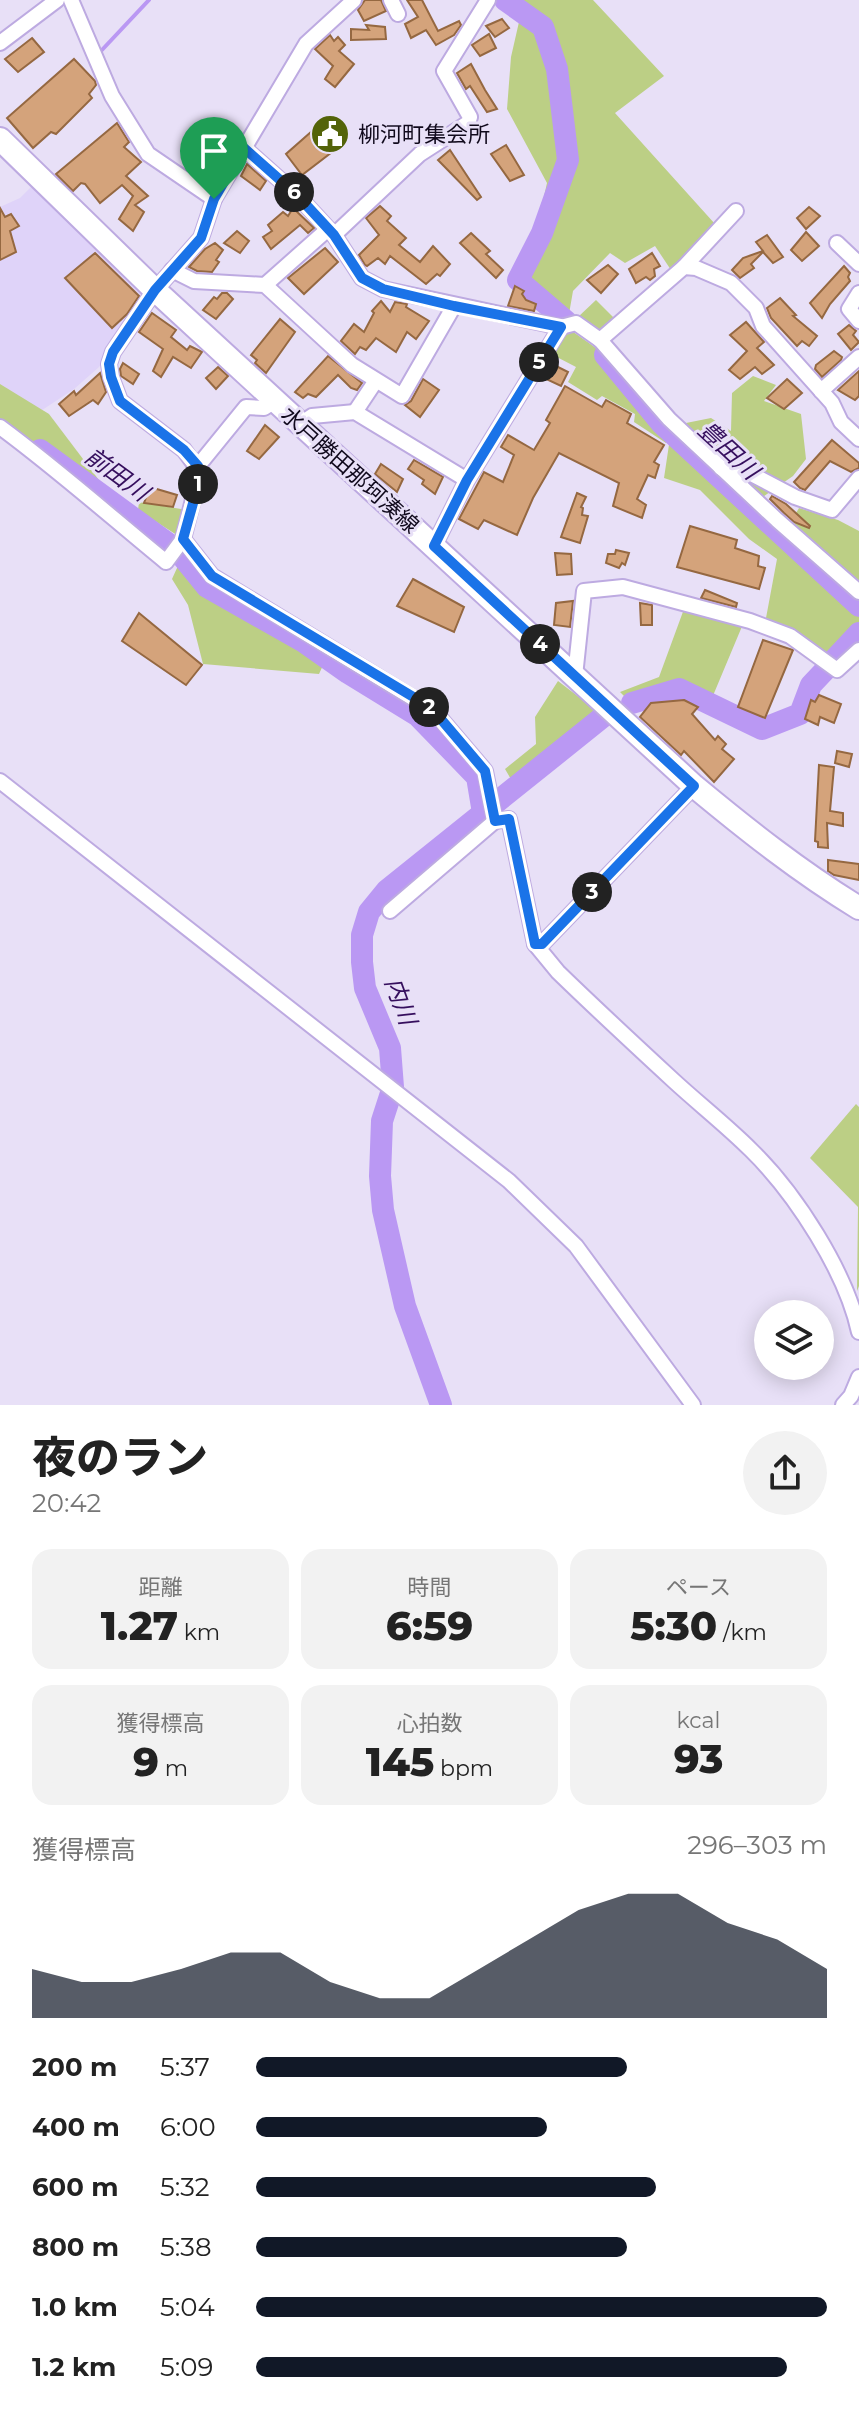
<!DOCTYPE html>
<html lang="ja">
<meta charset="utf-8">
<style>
:root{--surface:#fff;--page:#f2f2f2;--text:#222;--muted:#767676;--accent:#111827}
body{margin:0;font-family:Montserrat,"Noto Sans JP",sans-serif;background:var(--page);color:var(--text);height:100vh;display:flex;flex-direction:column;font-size:30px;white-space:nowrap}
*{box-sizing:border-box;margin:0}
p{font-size:26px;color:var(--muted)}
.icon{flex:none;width:44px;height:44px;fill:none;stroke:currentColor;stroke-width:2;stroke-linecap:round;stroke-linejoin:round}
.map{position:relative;height:1405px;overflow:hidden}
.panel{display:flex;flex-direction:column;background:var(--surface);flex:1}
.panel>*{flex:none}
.buttons{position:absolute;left:754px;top:1300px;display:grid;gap:16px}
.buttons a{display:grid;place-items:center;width:80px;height:80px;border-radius:50%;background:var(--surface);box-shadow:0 4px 20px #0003;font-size:40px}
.pin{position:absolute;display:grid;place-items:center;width:68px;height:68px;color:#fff;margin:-82px -34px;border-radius:50% 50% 50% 0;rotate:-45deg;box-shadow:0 0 8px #0007}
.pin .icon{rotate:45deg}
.km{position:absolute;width:40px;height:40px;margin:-20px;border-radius:50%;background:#222;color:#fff;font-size:22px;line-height:40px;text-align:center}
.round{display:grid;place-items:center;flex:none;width:84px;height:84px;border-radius:42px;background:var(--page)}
.head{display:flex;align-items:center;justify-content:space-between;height:136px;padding:0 32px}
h1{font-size:44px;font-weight:800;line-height:60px}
.stats{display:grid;grid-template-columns:repeat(3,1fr);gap:12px;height:136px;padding:8px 32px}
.stats div{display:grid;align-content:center;border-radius:20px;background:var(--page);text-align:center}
.stats b{font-size:40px;font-weight:800}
.stats small{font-size:22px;font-weight:400}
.stats p{font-size:22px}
.chart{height:224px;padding:16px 32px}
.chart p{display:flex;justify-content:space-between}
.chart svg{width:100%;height:144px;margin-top:8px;fill:var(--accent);opacity:.7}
ul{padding:0 32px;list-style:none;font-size:26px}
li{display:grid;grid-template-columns:128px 96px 1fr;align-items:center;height:60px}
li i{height:20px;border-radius:10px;background:var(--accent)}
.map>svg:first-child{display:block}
</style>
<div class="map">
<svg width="859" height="1405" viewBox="0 0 859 1405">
<rect width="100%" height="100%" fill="#e8e0f7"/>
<!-- built -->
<path fill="#dfd3f9" d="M32 186 145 296 99 367 74 389 30 418 0 396V207L20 198Z"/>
<!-- green -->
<g fill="#bccf85">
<path d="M524 0H593L664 76 615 113 715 224 671 270 655 246 625 263 610 253 573 291 569 314 526 277 547 183 507 109 511 57Z"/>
<path d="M596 300 617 321 599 336 577 318Z"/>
<path d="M569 329 596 348 667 436 666 443 634 422 635 414 602 396 597 400 568 382 576 367 551 354Z"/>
<path d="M753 376 776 385 764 401 801 414 806 459 793 476 760 499 681 424 711 418 731 431 732 393Z"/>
<path d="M0 384 49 414 114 500 0 419Z"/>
<path d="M670 438 859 615V623L829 655 797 633 766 618 777 559 749 539 700 490 664 478Z"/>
<path d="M139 502 187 510 183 539 138 510Z"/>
<path d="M799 508 838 520 859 531V584L789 525Z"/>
<path d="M182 557 204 590 324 663 319 674 203 664 188 605 172 579Z"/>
<path d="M684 609 743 624 712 698 678 685 628 700 620 692 659 677Z"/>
<path d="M558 681 601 714 512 781 505 769 536 744 535 717Z"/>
<path d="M856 1104 859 1107V1286L857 1291 858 1207 810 1158Z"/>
</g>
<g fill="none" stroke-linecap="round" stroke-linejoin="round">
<!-- stream -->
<path stroke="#ba98f3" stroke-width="4" d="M101 51 149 0"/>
<!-- river -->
<g stroke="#ba98f3" stroke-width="22">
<path d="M505 0 543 27 557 69 568 160 542 233 518 280 566 321"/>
<path d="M605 355 662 424 859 606"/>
<path d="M40 450 177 550 207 587 304 642 348 673 418 716 477 777 483 813"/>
<path d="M831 663 859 633"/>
<path d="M632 703 679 689 762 729 800 714 811 685 828 667"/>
<path d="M441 1405 405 1306 383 1210 380 1176 382 1121 393 1087 390 1048 365 988 362 962V935L369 912 387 890 604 716"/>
</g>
</g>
<!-- building -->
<g fill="#d4a37b" stroke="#956841" stroke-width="2">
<path d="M365 0H381L386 11 364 21 358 10Z"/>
<path d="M407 0H422L438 31 459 21 461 25 454 35 436 45 426 30 411 38 405 24 418 17Z"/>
<path d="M502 19 509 28 495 37 486 26Z"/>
<path d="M366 25 385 27 386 39 351 40V29L369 30Z"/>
<path d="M489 34 496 48 480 56 472 45Z"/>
<path d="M330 35 334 41 338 37 345 45 339 51 354 64 335 87 325 79 333 66 315 49Z"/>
<path d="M32 38 44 52 18 72 5 59Z"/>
<path d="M74 59 95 81 96 85 89 94 92 98 56 134 51 132 33 148 7 118Z"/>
<path d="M471 64 485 90 497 109 487 112 470 86 466 89 457 73Z"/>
<path d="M117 123 129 142 124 147 141 162 126 176 148 196 135 205 144 212 133 231 119 219 133 196 122 185 100 203 85 184 81 183 73 191 56 174Z"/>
<path d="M320 124 336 149 302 175 286 154Z"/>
<path d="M506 145 524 175 510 181 491 154Z"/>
<path d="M450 150 481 197 477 200 438 160Z"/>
<path d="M247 164 266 181 260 190 241 176Z"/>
<path d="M380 206 391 216 387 221 406 238 399 245 420 262 433 246 450 264 440 276 437 274 426 284 390 256 385 264 378 258 367 266 365 265 359 255 379 235 366 218Z"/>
<path d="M809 207 820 216 806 229 797 218Z"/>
<path d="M0 208 5 217 11 214 19 226 10 231 16 252 0 260Z"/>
<path d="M293 208 314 228 308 233 300 225 271 249 263 237 272 231 268 225 283 212 288 216Z"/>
<path d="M237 231 249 241 240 253 224 243Z"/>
<path d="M806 232 819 246 802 261 791 250Z"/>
<path d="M471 233 490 251 486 254 503 270 496 278 460 243Z"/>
<path d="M767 235 783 257 773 263 763 252 751 264 754 268 740 278 732 270 743 258 763 251 756 242Z"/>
<path d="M215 243 223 250 216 260 219 262 212 272 197 271 189 267 205 249Z"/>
<path d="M325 248 338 262 304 294 288 278Z"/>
<path d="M95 253 139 296 127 314 112 328 65 278Z"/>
<path d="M652 253 660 266 654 269 655 276 650 280 646 277 636 283 629 269Z"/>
<path d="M608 265 618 274 601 293 587 280Z"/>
<path d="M844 266 850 273 848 277 850 281 830 304 822 318 810 303Z"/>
<path d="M515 286 524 291 522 294 526 300 536 304 534 311 508 306Z"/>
<path d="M222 293H227L233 299 216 319 203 310 214 297 217 299Z"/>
<path d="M780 298 796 315 793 316 817 336 809 346 802 341 797 346 771 318 767 308Z"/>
<path d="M381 301 390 312 395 302 407 304 406 307 429 321 416 339 407 332 396 352 376 338 366 350 360 347 355 354 341 341 354 324 364 332 374 313 372 311Z"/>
<path d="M152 313 176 330 171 337 187 350 190 346 202 352 191 368 173 357 161 377 153 371 163 349 139 332Z"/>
<path d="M280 319 295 332 266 373 255 363 257 360 251 355Z"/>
<path d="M746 322 764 342 757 348 774 365 762 374 755 367 740 379 729 370 747 351 730 335Z"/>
<path d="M849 325 856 331 853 335 859 342 851 350 838 334Z"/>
<path d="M834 351 842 357 841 360 822 377 815 369 816 365Z"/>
<path d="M328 356 362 383 357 390 351 388 338 375 316 397 308 394 303 398 295 392Z"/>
<path d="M123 363 139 374 133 384 121 376 120 369Z"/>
<path d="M550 363 568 372 561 386 542 377Z"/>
<path d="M218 367 228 376 216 389 206 378Z"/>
<path d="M859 371V396L855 400 838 390Z"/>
<path d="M100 373 106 392 98 404 93 400 69 416 59 404 74 391 76 395Z"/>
<path d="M423 379 439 390 420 417 405 405 411 401Z"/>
<path d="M787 379 802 393 784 409 767 398Z"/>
<path d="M565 386 602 407 606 400 631 414 627 423 664 445 654 462 659 465 655 478 648 475 637 499 646 505 642 518 613 506 619 483 559 453 533 498 517 535 484 520 478 529 459 519 484 472 503 482 514 455 501 447 508 435 534 450 550 423 546 420Z"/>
<path d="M265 425 279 437 259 459 247 451Z"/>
<path d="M832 440 859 463V468L851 472 830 461 805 490 800 488 794 482Z"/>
<path d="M414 460 443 477 435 494 422 484 424 480 408 469Z"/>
<path d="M381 464 403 479 397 492 375 474Z"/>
<path d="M150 487 177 495 173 507 144 503Z"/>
<path d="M577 493 586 497 581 507 583 508 582 515 588 516 580 543 561 537Z"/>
<path d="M772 496 786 504 810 526 809 528 794 522 784 513 770 499Z"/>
<path d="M690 526 737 540 735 548 759 556 758 566 765 568 759 589 677 567Z"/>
<path d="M616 550 629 553 625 565 622 563 619 568 606 563 608 554H615Z"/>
<path d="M555 553 571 554 572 574 557 575Z"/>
<path d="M413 579 464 607 454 632 397 606Z"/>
<path d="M705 590 737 603 736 607 701 598Z"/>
<path d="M573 601 570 627 554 625 556 603Z"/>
<path d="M640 603 652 605V625H641Z"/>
<path d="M139 613 202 665 186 685 122 641Z"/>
<path d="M763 640 793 650 765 718 738 707Z"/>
<path d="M819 695 841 704 834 723 820 717 818 725 805 719 811 700 815 702Z"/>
<path d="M684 700 698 707 692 714 715 740 718 736 726 744 722 749 734 759 714 782 684 751 681 755 640 717 651 703Z"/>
<path d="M837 751 852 754 849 767 835 763Z"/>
<path d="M819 765 834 767 830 811 843 813V826L827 823 828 848 818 847V842L815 841Z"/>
<path d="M828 860 859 864V880L834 875 828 871Z"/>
</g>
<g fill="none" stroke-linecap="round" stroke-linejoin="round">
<!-- minor casing -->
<g stroke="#bdaae1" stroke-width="18">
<g id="minor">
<path d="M71 0 112 96 148 154 214 199"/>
<path d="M391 0 398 14"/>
<path d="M0 43 57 0"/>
<path d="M244 148 297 195 334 235 362 278 383 289 561 327 576 323 600 340 684 267 696 268 731 283 756 308 763 326 832 403 841 422 859 439"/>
<path d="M334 235 420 154 468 123 470 117 444 71 488 0"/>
<path d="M837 243 859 264"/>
<path d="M684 267 736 211"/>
<path d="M172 270 194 281 265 285 352 365 402 396 454 306"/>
<path d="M265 285 328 229"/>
<path d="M859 293 849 309 859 321"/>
<path d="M600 340 669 419 777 520 859 592"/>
<path d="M821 391 859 357"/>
<path d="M355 412 375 382"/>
<path d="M300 424 312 416 355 412 467 480"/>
<path d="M0 427C57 469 111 517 166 562L183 539 200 472 184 450 120 401 111 377 109 364 113 352 155 290 201 238 214 199 306 44 354 0"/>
<path d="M198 466 246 407 264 408 275 401"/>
<path d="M721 468H740L795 497 832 510 859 478"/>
<path d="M183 539 212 576 434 711 485 771 495 821 509 819 535 944 558 972C596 1009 635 1045 674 1081 699 1104 727 1126 751 1150 796 1194 846 1272 859 1332"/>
<path d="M434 546 467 480 561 327"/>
<path d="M575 676 584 591 623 587 750 621 790 636 837 670 859 650"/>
<path d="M0 781 509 1181 576 1246 693 1405"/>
<path d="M390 911 495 821"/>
<path d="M535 944H542L694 786"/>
<path d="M843 1405 851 1396 859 1377"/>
</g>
</g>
<!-- primary casing -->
<g stroke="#bdaae1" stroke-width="26">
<path id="primary" d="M0 139 155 290 694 786C747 830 800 872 859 908"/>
</g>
<!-- minor -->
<use href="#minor" stroke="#fff" stroke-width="14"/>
<!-- primary -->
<use href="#primary" stroke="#fff" stroke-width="22"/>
</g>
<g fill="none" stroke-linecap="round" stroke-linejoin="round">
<!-- route casing -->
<g stroke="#fff" stroke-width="16">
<path id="route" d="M244 148 297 195 334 235 362 278 383 289 454 306 561 327 467 480 434 546 694 786 542 944H535L509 819 495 821 485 771 434 711 425 704 212 576 183 539 197 489 200 472 198 466 184 450 120 401 111 377 109 364 113 352 155 290 201 238 214 199Z"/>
</g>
<!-- route -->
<use href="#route" stroke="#1a73e8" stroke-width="10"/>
</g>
<!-- icons -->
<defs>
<g id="civic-disc" transform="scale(2)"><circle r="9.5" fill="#536309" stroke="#e8e0f7"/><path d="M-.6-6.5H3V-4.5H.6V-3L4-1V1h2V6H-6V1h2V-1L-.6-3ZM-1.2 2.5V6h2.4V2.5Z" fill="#fff"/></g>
</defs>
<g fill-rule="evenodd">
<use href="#civic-disc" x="330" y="134"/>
</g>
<g text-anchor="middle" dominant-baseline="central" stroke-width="6" stroke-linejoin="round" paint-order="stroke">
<!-- poi labels -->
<g font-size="22" fill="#10091c" stroke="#e8e0f7" text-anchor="start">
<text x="358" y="134">柳河町集会所</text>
</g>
<!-- street labels -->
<g font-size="22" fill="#10091c" stroke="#e8e0f7">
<text transform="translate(350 470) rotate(42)">水戸勝田那珂湊線</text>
</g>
<!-- water labels -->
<g font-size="24" font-style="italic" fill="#360f5e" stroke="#e8e0f7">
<text transform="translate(729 450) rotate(43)">豊田川</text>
<text transform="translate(117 474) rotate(36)">前田川</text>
<text transform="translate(401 1001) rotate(70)">内川</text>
</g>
</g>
</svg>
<div class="buttons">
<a><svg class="icon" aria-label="layers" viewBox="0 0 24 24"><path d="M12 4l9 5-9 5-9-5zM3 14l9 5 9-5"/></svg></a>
</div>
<div class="pin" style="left:214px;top:199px;background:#1e9e55"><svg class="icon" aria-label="arrive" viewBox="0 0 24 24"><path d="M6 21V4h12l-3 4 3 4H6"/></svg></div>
<b class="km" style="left:198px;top:484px">1</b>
<b class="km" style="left:429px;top:707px">2</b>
<b class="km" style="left:592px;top:892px">3</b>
<b class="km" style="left:540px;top:644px">4</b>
<b class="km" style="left:539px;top:362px">5</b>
<b class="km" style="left:294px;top:192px">6</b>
</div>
<section class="panel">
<div class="head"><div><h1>夜のラン</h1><p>20:42</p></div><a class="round"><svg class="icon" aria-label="share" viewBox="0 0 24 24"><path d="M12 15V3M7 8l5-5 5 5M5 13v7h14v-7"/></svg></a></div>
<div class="stats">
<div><p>距離</p><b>1.27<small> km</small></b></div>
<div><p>時間</p><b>6:59</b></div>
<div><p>ペース</p><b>5:30<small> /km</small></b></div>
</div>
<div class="stats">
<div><p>獲得標高</p><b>9<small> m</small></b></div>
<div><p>心拍数</p><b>145<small> bpm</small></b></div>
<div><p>kcal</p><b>93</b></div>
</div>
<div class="chart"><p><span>獲得標高</span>296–303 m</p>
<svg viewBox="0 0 160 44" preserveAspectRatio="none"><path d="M0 44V29L10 33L20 33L30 29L40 24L50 24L60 33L70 38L80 38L90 29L100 20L110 11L120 6L130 6L140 15L150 20L160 29V44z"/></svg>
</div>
<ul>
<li><b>200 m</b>5:37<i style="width:65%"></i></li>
<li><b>400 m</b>6:00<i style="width:51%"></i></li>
<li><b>600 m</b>5:32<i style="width:70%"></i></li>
<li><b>800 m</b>5:38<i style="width:65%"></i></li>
<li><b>1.0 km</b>5:04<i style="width:100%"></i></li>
<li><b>1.2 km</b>5:09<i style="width:93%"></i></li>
</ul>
</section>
